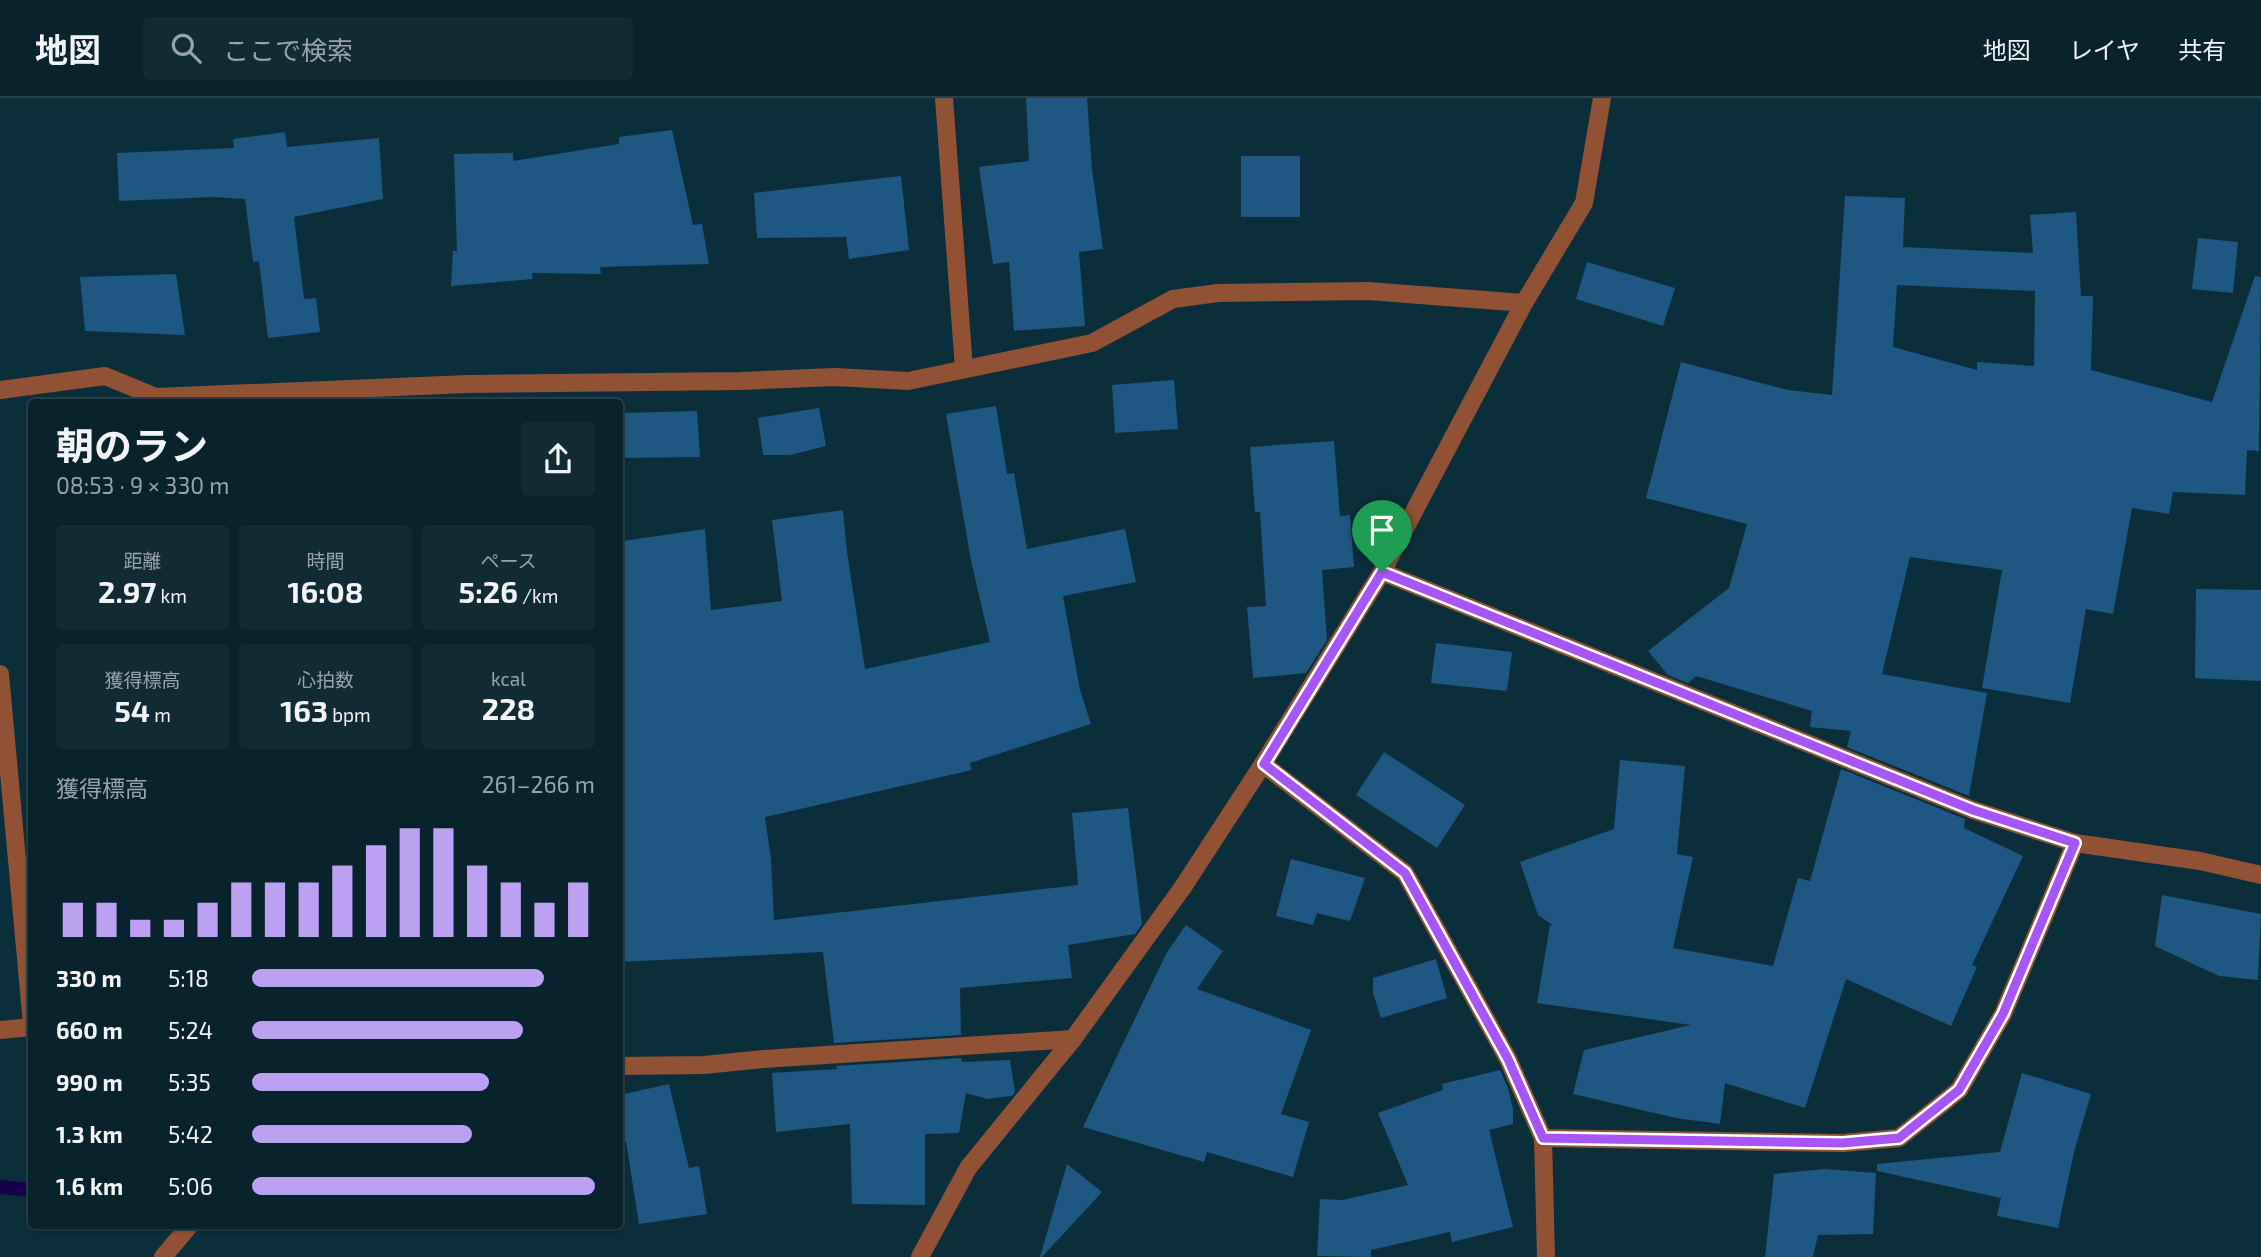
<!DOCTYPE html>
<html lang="ja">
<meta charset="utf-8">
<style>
:root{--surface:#08232c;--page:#112b34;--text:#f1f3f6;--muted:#98a4a9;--line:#294048;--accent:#bca0f2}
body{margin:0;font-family:"Exo 2","Noto Sans JP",sans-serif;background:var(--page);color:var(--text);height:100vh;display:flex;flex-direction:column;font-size:26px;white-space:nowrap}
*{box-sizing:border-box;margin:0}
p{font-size:23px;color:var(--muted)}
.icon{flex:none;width:38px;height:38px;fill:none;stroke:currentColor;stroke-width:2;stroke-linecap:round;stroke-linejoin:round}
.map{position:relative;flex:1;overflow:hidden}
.details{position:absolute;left:28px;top:301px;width:595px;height:830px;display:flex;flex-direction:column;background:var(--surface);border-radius:7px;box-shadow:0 2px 5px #0004,0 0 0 2px var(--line)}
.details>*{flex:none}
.pin{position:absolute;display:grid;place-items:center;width:60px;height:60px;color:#fff;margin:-72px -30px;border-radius:50% 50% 50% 0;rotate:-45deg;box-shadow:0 0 7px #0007}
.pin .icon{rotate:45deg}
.round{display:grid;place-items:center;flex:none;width:74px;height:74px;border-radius:7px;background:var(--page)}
.overview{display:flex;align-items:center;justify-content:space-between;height:119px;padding:0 28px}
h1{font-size:38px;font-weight:700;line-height:52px}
.stats{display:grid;grid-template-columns:repeat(3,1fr);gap:10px;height:119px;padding:7px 28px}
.stats div{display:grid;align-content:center;border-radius:7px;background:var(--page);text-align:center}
.stats b{font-size:30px;font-weight:700}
.stats small{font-size:19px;font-weight:400}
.stats p{font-size:19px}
.chart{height:196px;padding:14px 28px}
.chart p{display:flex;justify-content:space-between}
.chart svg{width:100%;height:126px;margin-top:7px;stroke:var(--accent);stroke-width:6}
ul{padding:0 28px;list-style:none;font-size:23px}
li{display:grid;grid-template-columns:112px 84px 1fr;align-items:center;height:52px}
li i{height:18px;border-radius:9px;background:var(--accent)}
header{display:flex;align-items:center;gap:42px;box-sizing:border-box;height:98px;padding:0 35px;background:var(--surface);border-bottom:2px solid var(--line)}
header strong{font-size:33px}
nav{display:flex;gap:38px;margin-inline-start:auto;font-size:24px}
.search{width:490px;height:63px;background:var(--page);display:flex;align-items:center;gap:18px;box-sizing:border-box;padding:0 24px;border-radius:7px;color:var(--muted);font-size:26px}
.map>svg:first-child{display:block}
</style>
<header>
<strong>地図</strong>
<div class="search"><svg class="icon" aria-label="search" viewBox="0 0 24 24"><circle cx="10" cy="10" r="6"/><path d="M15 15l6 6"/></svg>ここで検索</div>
<nav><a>地図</a><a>レイヤ</a><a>共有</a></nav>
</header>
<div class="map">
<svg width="2261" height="1159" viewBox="0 0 2261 1159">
<rect width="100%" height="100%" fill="#0a2f3b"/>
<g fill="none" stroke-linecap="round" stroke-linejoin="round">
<!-- stream -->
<path stroke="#17004a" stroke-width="14" d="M0 1089 32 1092"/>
</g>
<!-- building -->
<g fill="#1e5781" fill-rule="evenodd">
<path d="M1026 0H1087L1092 71 1103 151 1079 154 1085 228 1014 233 1009 164 993 166 979 69 1029 63Z"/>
<path d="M672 32 693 127 702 126 709 166 600 169 601 176 532 175 533 181 451 188 453 153H457L454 56 513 55V63L619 46V39Z"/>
<path d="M285 34 287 49 379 40 383 101 294 119 304 201 316 200 320 234 268 240 259 163 253 164 245 101 213 99 119 103 117 55 234 50 233 41Z"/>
<rect x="1241" y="58" width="59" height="61"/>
<path d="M901 78 909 152 849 161 846 139 757 140 754 95Z"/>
<path d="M1845 98 1905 100 1903 149 2033 155 2030 117 2076 114 2081 198H2093L2091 272 2212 304 2255 178 2261 179 2259 353 2247 352 2245 397 2173 394 2169 416 2132 410 2113 516 2086 511 2070 605 1982 590 2002 472 1910 459 1882 576 1987 595 1969 698 1847 649 1851 633 1810 629 1812 613 1696 578 1688 585 1668 577 1648 553 1729 490 1747 426 1646 400 1681 264 1788 292 1832 297ZM1897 187 2035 193 2034 268 1977 264V272L1893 249Z"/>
<path d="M2198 140 2238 144 2233 195 2192 191Z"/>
<path d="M1587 164 1675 190 1663 228 1576 201Z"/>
<path d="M176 176 185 237 85 233 80 179Z"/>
<path d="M1174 282 1178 331 1115 335 1112 287Z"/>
<path d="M996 308 1007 376 1014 375 1027 451 1125 431 1136 484 1063 498 1080 592 1091 626 970 665 972 672 765 719 771 761 774 822 1078 787 1072 715 1128 710 1142 826 1135 836 1068 847 1072 880 960 890 961 937 834 945 823 854 620 864V523L625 522 623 443 705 431 711 512 782 503 772 422 843 412 847 454 865 571 990 544 971 463 946 316Z"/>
<path d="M819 310 826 348 790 357H763L758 320Z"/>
<path d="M697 313 700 359 620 360V315Z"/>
<path d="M1334 343 1340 418 1350 417 1354 469 1322 472 1327 542 1306 575 1253 580 1247 509 1266 508 1260 414H1255L1250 349Z"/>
<path d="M2196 491 2261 492V583L2195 580Z"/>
<path d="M1436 545 1512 554 1507 593 1431 585Z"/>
<path d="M1384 654 1465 707 1437 750 1356 697Z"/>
<path d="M1620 662 1685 668 1677 756 1693 759 1673 850 1773 868 1798 780 1810 783 1841 671 1965 721 1964 730 2023 758 1972 867 1977 869 1951 928 1846 881 1805 1010 1725 985 1720 1026 1676 1020 1573 996 1584 952 1691 927 1537 905 1550 827 1554 828 1538 817 1520 764 1614 731Z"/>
<path d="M1291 761 1365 780 1350 823 1317 815 1313 827 1276 818Z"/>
<path d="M2162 797 2261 816 2258 882 2219 878 2155 848Z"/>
<path d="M1186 827 1223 853 1197 891 1311 932 1281 1016 1309 1024 1293 1079 1207 1054 1204 1064 1083 1029 1167 854Z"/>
<path d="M1436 861 1447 900 1381 920 1373 895V880Z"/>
<path d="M961 960 962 964 1010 962 1015 994 1012 998 987 1001 966 995 959 1035 925 1036V1107L852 1106 850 1026 776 1034 772 975 837 971 836 968Z"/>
<path d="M1500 972 1508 990 1513 1011V1026L1489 1032 1513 1129 1452 1144 1450 1134 1371 1152V1159L1317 1158 1320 1101 1343 1102 1408 1087 1378 1015 1443 992 1442 986Z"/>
<path d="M2022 975 2091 996 2074 1054 2058 1130 1997 1118 2001 1100 1877 1073V1066L2000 1054Z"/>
<path d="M669 986 689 1070 699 1068 707 1116 639 1126 626 1043 620 1044V997Z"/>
<path d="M1067 1066 1102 1094 1042 1159H1040Z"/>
<path d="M1824 1071 1876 1075 1873 1136 1818 1137 1813 1159H1765L1774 1076Z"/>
</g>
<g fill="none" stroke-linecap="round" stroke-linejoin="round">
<!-- street -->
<g stroke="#905134" stroke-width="18">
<path d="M944 0 964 271"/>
<path d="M0 292 105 278 156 299 468 286 741 283 835 279 908 283 1092 245 1173 201 1218 195 1368 193 1524 205"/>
<path d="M1382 474 1973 712 2075 745 2200 763 2261 777"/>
<path d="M0 576 32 926"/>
<path d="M1263 666 1405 775 1508 961 1543 1040 1546 1159"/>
<path d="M0 932 32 929"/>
<path d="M620 968 704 967 764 961 1073 941"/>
<path d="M1543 1040 1843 1045 1899 1040 1959 992 2003 916 2075 745"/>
<path d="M163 1159 190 1127"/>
<path d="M920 1159 968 1070 1073 941 1183 789 1263 666 1382 474 1524 205 1584 105 1602 0"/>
</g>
</g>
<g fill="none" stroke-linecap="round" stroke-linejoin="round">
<!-- route casing -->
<g stroke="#fff" stroke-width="14">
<path id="route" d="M1382 474 1973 712 2075 745 2003 916 1959 992 1899 1040 1843 1045 1543 1040 1508 961 1405 775 1264 666Z"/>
</g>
<!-- route -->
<use href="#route" stroke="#a855f7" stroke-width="9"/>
</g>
</svg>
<div class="pin" style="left:1382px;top:474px;background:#1e9e55"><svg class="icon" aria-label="arrive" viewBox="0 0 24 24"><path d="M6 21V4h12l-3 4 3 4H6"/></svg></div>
<section class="details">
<div class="overview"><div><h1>朝のラン</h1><p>08:53 · 9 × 330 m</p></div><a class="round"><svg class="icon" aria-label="share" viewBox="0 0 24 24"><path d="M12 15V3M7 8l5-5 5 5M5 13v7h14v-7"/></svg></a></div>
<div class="stats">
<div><p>距離</p><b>2.97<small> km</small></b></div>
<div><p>時間</p><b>16:08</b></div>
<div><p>ペース</p><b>5:26<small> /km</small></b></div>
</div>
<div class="stats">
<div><p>獲得標高</p><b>54<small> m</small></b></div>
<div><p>心拍数</p><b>163<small> bpm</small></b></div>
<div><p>kcal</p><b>228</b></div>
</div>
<div class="chart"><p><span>獲得標高</span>261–266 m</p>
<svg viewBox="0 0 160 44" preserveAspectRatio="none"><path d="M5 44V32M15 44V32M25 44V38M35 44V38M45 44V32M55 44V25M65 44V25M75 44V25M85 44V19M95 44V12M105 44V6M115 44V6M125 44V19M135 44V25M145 44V32M155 44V25"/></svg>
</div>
<ul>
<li><b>330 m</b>5:18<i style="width:85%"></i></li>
<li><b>660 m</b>5:24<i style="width:79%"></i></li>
<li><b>990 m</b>5:35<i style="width:69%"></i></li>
<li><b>1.3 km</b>5:42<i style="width:64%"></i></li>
<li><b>1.6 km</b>5:06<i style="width:100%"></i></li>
</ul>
</section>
</div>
